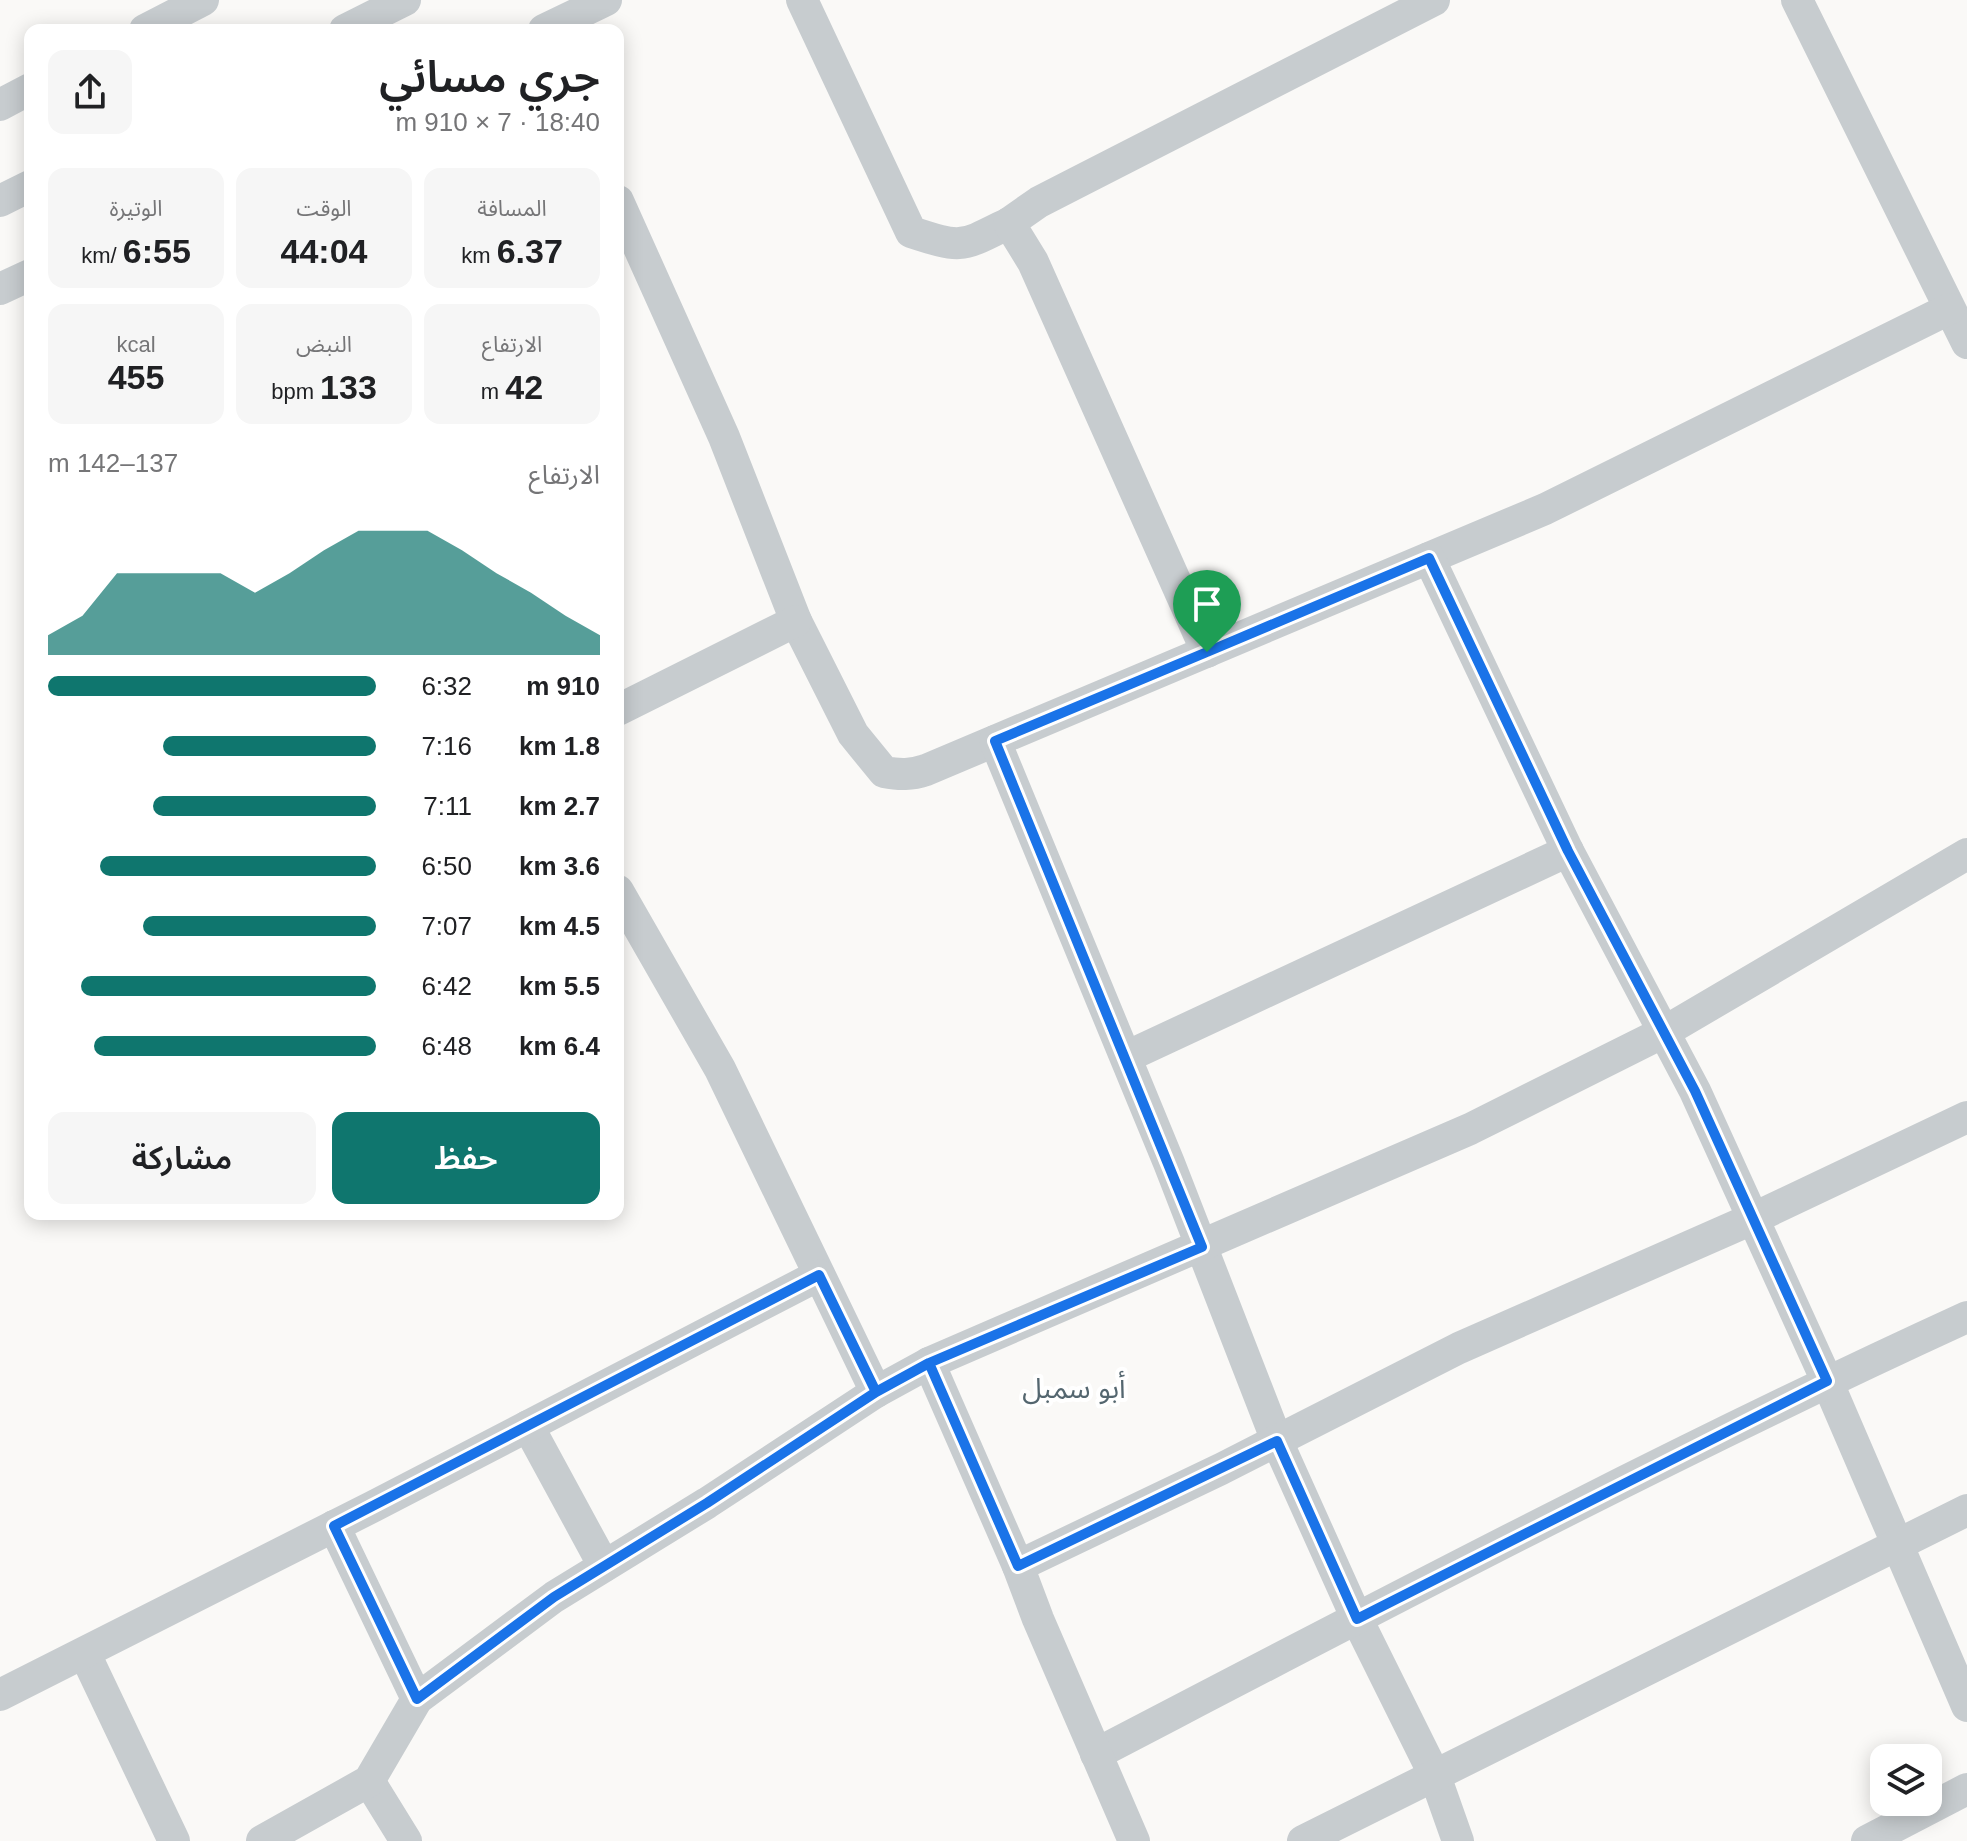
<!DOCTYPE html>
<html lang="ar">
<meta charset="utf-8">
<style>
:root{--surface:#fff;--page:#f6f6f6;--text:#202124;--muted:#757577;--accent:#0f766e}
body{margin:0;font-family:Helvetica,"Noto Sans Arabic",sans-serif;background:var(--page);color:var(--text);direction:rtl;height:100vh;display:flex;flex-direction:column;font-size:30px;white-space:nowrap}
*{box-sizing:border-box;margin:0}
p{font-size:26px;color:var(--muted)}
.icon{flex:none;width:44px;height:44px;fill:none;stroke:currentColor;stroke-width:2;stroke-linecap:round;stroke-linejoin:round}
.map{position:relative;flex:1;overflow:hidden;direction:ltr}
.side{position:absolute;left:24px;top:24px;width:600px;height:1196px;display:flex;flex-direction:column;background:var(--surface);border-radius:16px;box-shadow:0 4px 20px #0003;direction:rtl}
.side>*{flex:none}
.fabs{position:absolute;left:1870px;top:1744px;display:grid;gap:16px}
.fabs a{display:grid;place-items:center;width:72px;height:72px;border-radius:16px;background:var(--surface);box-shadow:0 4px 20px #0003;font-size:40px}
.pin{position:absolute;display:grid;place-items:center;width:68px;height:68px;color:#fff;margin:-82px -34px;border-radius:50% 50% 50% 0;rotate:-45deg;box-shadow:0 0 8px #0007}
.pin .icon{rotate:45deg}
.round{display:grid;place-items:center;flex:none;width:84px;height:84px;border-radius:16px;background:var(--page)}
.head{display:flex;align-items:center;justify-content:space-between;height:136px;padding:0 24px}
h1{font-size:44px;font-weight:600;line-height:60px}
.stats{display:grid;grid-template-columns:repeat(3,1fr);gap:12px;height:136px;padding:8px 24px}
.stats div{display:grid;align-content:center;border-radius:16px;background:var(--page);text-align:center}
.stats b{font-size:34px;font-weight:600}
.stats small{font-size:22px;font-weight:400}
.stats p{font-size:22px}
.chart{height:224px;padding:16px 24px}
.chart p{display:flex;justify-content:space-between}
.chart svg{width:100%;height:144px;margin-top:8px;fill:var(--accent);opacity:.7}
.action{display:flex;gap:16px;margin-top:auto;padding:16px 24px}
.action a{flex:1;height:92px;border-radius:16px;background:var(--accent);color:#fff;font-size:32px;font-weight:600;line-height:92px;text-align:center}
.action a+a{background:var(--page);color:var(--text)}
ul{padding:0 24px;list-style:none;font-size:26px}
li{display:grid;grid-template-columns:128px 96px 1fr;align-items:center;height:60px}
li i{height:20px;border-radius:10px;background:var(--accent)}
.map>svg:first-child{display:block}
</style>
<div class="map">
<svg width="1967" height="1841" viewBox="0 0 1967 1841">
<rect width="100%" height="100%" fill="#faf9f7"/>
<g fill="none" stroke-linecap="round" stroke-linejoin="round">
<!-- minor -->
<g stroke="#c7cccf" stroke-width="32">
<path d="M802 0 911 232C963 249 961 247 1009 223"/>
<path d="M1797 0 1967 343"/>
<path d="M145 30 203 0"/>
<path d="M345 30 405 0"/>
<path d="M544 30 606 0"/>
<path d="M0 105 30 89"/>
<path d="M0 201 30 186"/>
<path d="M618 201 724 437 796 621 853 734 884 772C900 775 911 775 926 770L1545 509 1949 309"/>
<path d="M0 289 30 275"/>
<path d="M1429 558 1568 851 1695 1091 1827 1381 1967 1706"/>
<path d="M1207 652 1033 262 1009 223 1039 202 1078 182 1434 0"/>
<path d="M618 710 796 621"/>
<path d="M995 741 1169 1163 1277 1441 1357 1619 1435 1776 1458 1841"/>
<path d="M618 891 720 1069 876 1392"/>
<path d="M1126 1057 1568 851"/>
<path d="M929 1363 1018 1566"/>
<path d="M528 1426 604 1566"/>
<path d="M334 1526 417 1699"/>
<path d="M85 1654 174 1841"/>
<path d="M0 1695 374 1506 819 1275"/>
<path d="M1096 1754C1384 1604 1672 1452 1967 1317"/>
<path d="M369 1781 406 1841"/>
<path d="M262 1841 369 1781 417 1699 554 1597 707 1503 876 1392 929 1363 1470 1129 1664 1032 1967 854"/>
<path d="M1134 1841 1038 1619 1018 1566 1221 1469 1459 1348 1752 1219 1967 1117"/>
<path d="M1303 1841 1967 1510"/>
<path d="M1867 1841 1967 1789"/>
</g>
</g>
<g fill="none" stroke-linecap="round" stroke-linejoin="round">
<!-- route casing -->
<g stroke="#fff" stroke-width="16">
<path id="route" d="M1207 652 995 741 1202 1247 929 1363 876 1392 707 1503 554 1597 417 1699 334 1526 819 1275 876 1392 929 1363 1018 1566 1277 1441 1357 1619 1827 1381 1695 1091 1568 851 1429 558 1207 652"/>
</g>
<!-- route -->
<use href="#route" stroke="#1a73e8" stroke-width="10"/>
</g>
<g text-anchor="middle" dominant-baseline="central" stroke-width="8" stroke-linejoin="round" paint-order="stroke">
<!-- quarter labels -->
<g font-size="28" fill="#54666f" stroke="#fff">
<text x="1074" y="1388">أبو سمبل</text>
</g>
</g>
</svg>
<div class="fabs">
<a><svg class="icon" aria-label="layers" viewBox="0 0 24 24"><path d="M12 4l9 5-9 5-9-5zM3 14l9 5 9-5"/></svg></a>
</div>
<div class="pin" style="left:1207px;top:652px;background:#1e9e55"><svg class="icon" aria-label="arrive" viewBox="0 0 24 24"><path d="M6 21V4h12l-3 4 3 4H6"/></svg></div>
<section class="side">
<div class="head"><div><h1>جري مسائي</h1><p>18:40 · 7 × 910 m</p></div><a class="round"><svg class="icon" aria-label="share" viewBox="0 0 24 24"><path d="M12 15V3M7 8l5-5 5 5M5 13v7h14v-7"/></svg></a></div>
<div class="stats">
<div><p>المسافة</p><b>6.37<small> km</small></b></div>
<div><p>الوقت</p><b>44:04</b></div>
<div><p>الوتيرة</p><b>6:55<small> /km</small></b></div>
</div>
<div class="stats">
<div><p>الارتفاع</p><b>42<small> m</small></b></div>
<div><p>النبض</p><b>133<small> bpm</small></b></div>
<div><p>kcal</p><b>455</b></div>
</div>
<div class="chart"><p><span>الارتفاع</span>137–142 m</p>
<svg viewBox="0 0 160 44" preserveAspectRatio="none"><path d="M0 44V38L10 32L20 19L30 19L40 19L50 19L60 25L70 19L80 12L90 6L100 6L110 6L120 12L130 19L140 25L150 32L160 38V44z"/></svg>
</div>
<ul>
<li><b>910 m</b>6:32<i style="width:100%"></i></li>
<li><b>1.8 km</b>7:16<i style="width:65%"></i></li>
<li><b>2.7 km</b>7:11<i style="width:68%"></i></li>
<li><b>3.6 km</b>6:50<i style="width:84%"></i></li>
<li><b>4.5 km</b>7:07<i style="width:71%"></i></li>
<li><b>5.5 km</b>6:42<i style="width:90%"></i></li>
<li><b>6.4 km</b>6:48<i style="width:86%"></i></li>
</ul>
<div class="action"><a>حفظ</a><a>مشاركة</a></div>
</section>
</div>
